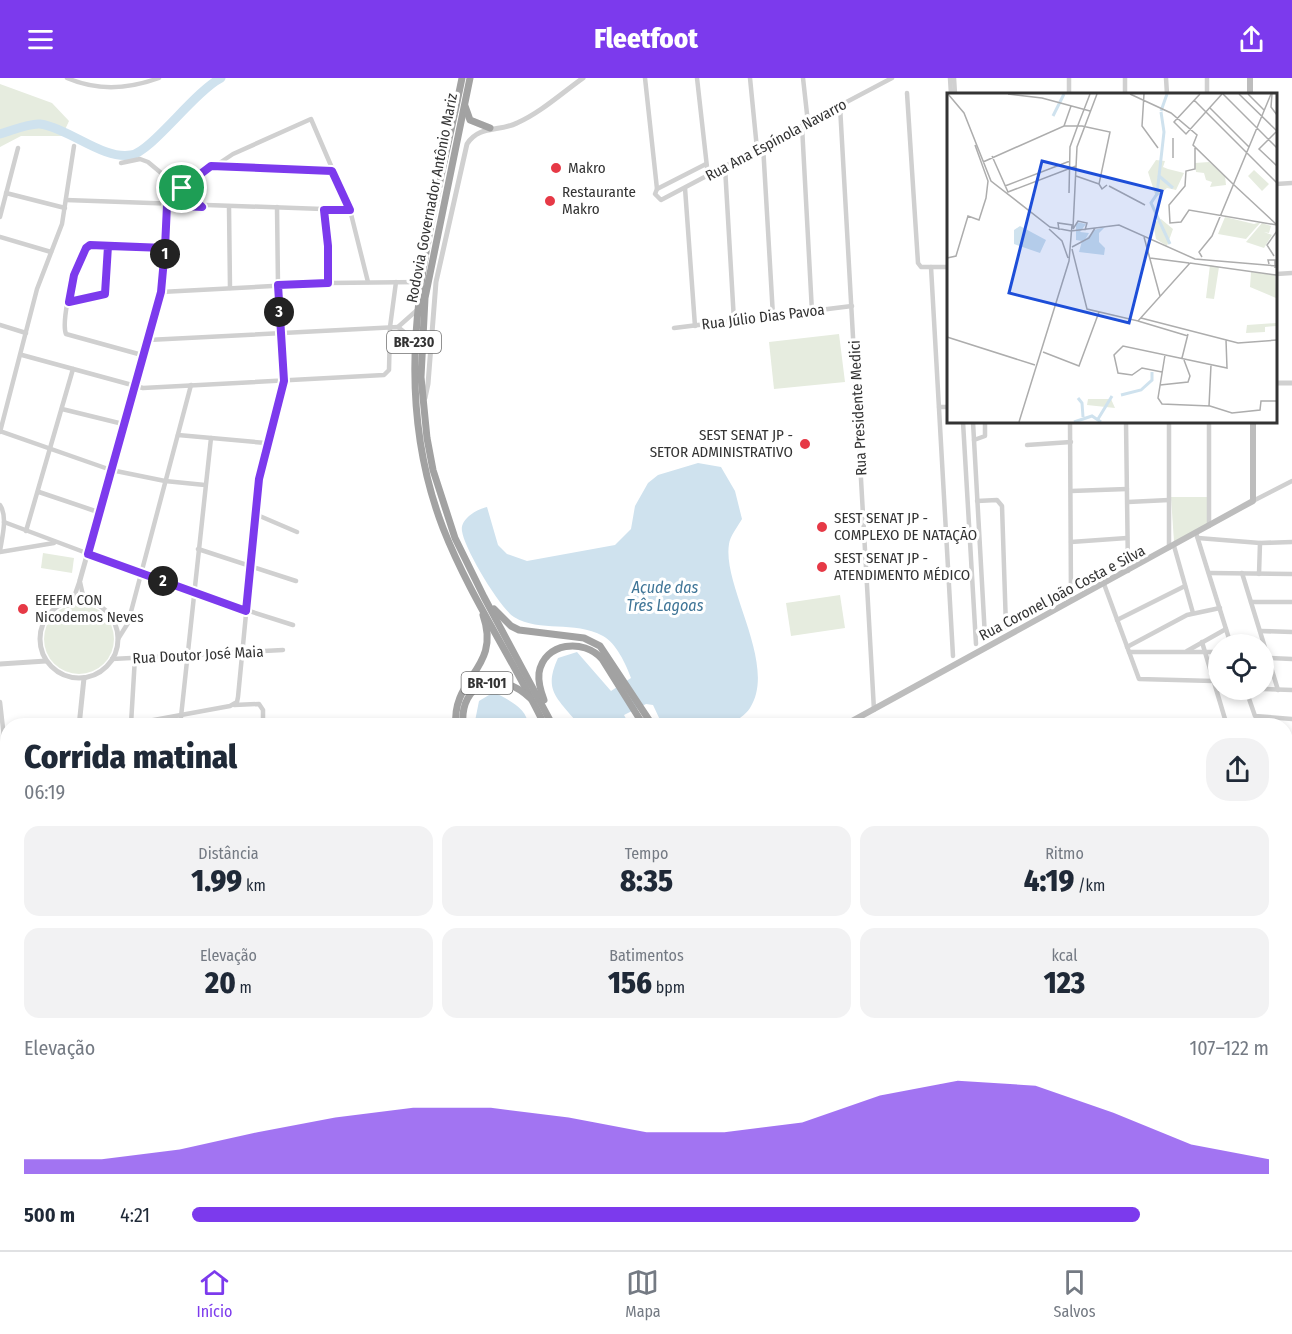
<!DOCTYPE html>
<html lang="pt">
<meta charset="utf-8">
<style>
:root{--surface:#fff;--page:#f2f2f3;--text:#1f2937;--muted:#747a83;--line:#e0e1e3;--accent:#7c3aed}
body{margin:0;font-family:"Fira Sans Condensed",sans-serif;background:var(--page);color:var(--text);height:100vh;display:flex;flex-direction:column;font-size:22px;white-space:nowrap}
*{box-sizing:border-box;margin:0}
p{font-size:20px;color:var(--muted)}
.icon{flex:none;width:33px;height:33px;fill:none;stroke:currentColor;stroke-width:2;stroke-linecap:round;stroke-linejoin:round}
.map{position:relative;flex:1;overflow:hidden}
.side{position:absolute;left:0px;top:640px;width:1293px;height:532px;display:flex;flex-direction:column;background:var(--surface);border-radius:24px 24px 0 0;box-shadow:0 3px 9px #0003}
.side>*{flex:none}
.controls{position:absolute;left:1208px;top:556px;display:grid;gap:12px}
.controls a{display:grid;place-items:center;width:66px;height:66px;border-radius:50%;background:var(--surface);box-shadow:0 3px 9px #0003;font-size:30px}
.pin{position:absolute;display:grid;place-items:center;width:51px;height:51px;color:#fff;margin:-26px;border:3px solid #fff;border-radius:50%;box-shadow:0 2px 6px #0007}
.km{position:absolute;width:30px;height:30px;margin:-15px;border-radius:50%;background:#222;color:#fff;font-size:16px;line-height:30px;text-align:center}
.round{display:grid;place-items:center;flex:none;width:63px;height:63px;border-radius:24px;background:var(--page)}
.overview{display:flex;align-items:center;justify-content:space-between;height:102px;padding:0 24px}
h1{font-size:33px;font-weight:800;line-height:45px}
.stats{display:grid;grid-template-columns:repeat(3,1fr);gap:9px;height:102px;padding:6px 24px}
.stats div{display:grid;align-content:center;border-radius:15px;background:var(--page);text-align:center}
.stats b{font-size:30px;font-weight:800}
.stats small{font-size:16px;font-weight:400}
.stats p{font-size:16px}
.chart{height:168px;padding:12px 24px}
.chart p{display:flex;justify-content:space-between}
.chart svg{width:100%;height:108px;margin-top:6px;fill:var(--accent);opacity:.7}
ul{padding:0 24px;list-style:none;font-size:20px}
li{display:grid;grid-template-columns:96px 72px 1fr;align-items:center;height:45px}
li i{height:15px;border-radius:8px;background:var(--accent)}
header{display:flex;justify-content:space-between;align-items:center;height:78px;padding:0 24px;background:var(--accent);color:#fff;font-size:27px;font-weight:800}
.tab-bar{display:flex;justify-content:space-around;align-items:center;height:84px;border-top:2px solid var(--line);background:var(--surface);font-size:16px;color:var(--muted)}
.tab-bar a{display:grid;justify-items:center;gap:3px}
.tab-bar .current{color:var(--accent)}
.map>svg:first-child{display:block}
</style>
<header><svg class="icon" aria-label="menu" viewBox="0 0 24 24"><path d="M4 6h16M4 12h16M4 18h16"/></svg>Fleetfoot<svg class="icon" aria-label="share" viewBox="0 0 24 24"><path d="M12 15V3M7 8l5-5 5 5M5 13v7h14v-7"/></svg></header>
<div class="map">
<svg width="1292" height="1172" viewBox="0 0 1292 1172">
<rect width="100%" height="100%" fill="#fff"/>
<!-- green -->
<g fill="#e6ecdf">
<path d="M0 6 52 25 69 43 62 58H21L0 69Z"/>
<path d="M839 256 845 304 774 311 769 264Z"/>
<path d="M1171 419H1207V447L1174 464Z"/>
<path d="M43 475 74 480 72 495 41 490Z"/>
<path d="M840 517 845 550 791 558 786 525Z"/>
<circle cx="79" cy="561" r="35"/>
</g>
<!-- water -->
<g fill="#cfe2ee">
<path d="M698 385 721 389 735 413 742 441C738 448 730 458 729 466 722 509 778 586 750 630 746 637 735 643 729 648H671L661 644 653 627 646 626 624 637 630 648H575V642C555 618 544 611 558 580L577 574 611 613 631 600C626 586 616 565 603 558 574 542 540 555 514 539 499 529 464 470 462 453 460 441 477 431 487 429L498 467 507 476 527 483 615 467 631 451 635 428 648 405 658 397Z"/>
<path d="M494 614C508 622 528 630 528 648H474L479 623Z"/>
<path d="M673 1166H827L824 1172H669Z"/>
</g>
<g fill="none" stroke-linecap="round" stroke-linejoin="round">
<!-- river -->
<path stroke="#cfe2ee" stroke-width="9" d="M0 56C11 53 29 45 40 46 69 50 103 82 131 77 151 74 194 14 221 0"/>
<!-- minor -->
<g stroke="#d0d0d0" stroke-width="4.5">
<path d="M67 0C97 13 129 11 159 0"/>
<path d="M645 0 657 111 655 116 661 122 892 0"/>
<path d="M697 0 708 98"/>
<path d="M750 0 757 71"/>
<path d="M803 0 808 45"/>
<path d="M950 0 951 16"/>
<path d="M954 0 955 16"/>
<path d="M1069 0V16"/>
<path d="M1125 0V16"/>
<path d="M1166 0 1167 16"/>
<path d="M1207 0V16"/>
<path d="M907 15 918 185 921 189H948"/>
<path d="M840 28 874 632"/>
<path d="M802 48 812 234"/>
<path d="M763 67 773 238"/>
<path d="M121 85 140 81 148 84 202 129"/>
<path d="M212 89 332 93"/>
<path d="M725 89 734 243"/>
<path d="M1276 106 1292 105"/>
<path d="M182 110 233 76 311 41 350 132 368 204"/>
<path d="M685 110 695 248"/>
<path d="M657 111 706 86"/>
<path d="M6 115 65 130"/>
<path d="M66 122 350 132"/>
<path d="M229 129 230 210"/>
<path d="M324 132 328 168V205"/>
<path d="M0 139 18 70"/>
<path d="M0 159 51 174"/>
<path d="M931 189 953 578"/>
<path d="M1276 196 1292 195"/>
<path d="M161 214 328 205 421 204"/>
<path d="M69 224 105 216 108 168"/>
<path d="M0 247 26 255"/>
<path d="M398 249 416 233"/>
<path d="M674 250 852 228"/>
<path d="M148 262 398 249 414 262"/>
<path d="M22 277 143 310 384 297 389 292 390 249 396 204"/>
<path d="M142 277 66 256C60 242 77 175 90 167L165 170"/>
<path d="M939 329H948"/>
<path d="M62 331 123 346"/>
<path d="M963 344 976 566"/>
<path d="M973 344 985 559"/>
<path d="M1070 344 1071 522"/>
<path d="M1126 344 1128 493"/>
<path d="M1169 344V470"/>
<path d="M0 353 111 392 165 403 205 407"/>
<path d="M0 354 37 211 62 146 74 68"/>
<path d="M178 357 266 365"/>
<path d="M974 362 985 358V344"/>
<path d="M1027 367 1071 364"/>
<path d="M1071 413 1127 411"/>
<path d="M39 414 98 434"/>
<path d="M977 423 997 422 1002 428 1006 549"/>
<path d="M1253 423 1292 403"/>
<path d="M1128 424 1169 422"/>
<path d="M0 427C8 439 2 459 0 473"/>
<path d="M255 436 297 454"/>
<path d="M4 444 193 515 293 547"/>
<path d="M1209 448V344"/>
<path d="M26 453 73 291"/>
<path d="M1196 455 1231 567"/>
<path d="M1198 460 1260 465 1292 464"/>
<path d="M1071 464 1127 460"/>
<path d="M1174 468 1193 535"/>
<path d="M198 471 296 503"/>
<path d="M0 474 54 465"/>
<path d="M1209 495 1292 496"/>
<path d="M1242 495 1278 612"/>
<path d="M1259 496 1260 465"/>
<path d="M80 504 84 522"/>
<path d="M1104 506 1139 601 1213 603"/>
<path d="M73 522 80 502"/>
<path d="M1251 524H1292"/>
<path d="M1117 542 1185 508"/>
<path d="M1260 553 1292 554"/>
<path d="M118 561 128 545 191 307"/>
<path d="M1202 564 1225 641"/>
<path d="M1127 569 1187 537 1220 530"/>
<path d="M1187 573 1226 551"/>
<path d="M1129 574H1218"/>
<path d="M1268 580 1292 581"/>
<path d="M112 581 283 572"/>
<path d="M1263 611 1292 612"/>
<path d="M1246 612 1255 638 1292 641"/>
<path d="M0 624 8 695"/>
<path d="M234 627 259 626 263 632V648"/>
<path d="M131 646 135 579"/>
<path d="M121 648 230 628 237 624 238 619 259 401 284 303 278 207 277 129"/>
<path d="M180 648 211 360"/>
<path d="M0 697H8"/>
<path d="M1286 699 1292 700"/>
<path d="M1286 738H1292"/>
<path d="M0 781 8 779"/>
<path d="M1286 948 1292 935"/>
<path d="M0 962 8 957"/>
<path d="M1286 968 1292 969"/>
<path d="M1286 1072 1292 1059"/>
<path d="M0 1085 8 1080"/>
<path d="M0 1148 8 1157"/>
<path d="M14 1166 19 1172"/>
<path d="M231 1166 235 1172"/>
<path d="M444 1166 449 1172"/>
<path d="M56 1172 66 1166"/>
<path d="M294 1172 304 1166"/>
<path d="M525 1172 528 1166"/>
<path d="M583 1172 588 1166"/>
<path d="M641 1172 645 1166"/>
<path d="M667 1172 671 1166"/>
<path d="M832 1172 834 1166"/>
<path d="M872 1172V1166"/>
<path d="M1102 1172V1166"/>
<path d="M1168 1172 1172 1166"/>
<path d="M1234 1172 1238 1166"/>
</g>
<!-- tertiary -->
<g stroke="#d0d0d0" stroke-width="5">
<path d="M1276 305H1292"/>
<path d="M425 320 428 306 436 204 467 66C479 47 499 54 517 45 540 35 562 15 583 0"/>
<path d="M80 502 161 214 167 127"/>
<circle cx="79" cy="561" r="39"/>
<path d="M0 586 46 583"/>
<path d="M79 648 84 600"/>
<path d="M0 903 8 901"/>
<path d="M0 919 8 931"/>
<path d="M0 1021 8 1032"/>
<path d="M94 1166 99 1172"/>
<path d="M162 1166 166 1172"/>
</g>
<!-- secondary -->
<g stroke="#bdbdbd" stroke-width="6">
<path d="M1250 0V16"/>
<path d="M843 648 1253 423V344"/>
</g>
<!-- primary -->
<g stroke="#ababab" stroke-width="7">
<path d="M0 840 8 838"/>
<path d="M0 847 8 845"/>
</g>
<!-- trunk -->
<g stroke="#a2a2a2" stroke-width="7">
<path d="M462 0C431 154 384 296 443 450 470 519 513 581 545 648"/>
<path d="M470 0 425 220 421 299 427 360 433 392 455 460 484 519 553 648"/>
<path d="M465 28 470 42 490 50"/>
<path d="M494 531 511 548 519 552 584 560 600 568 653 648"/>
<path d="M544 622C541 614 538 604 539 595 544 564 584 560 602 581L644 648"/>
<path d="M456 648C451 599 502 591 483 537"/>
<path d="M463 648C459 603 500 591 530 620"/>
<path d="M1286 710 1292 711"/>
<path d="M1286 719H1292"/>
<path d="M501 1172 504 1166"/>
<path d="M508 1172 511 1166"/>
</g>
</g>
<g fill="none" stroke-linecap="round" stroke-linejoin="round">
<!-- route casing -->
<g stroke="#fff" stroke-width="12">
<path id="route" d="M182 110 202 129 167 127 165 170 90 167 86 170 74 197 69 224 105 216 108 168 165 170 161 214 88 476 246 533 259 401 284 303 278 207 328 205V168L324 132H350L332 93 211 88 182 110"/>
</g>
<!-- route -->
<use href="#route" stroke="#7c3aed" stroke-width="8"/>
</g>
<!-- markers -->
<g fill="#e63946" stroke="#fff" stroke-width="2">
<circle cx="556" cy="90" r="6"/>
<circle cx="550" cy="123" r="6"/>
<circle cx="805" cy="366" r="6"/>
<circle cx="822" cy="449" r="6"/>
<circle cx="822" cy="489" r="6"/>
<circle cx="23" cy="531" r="6"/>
</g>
<g text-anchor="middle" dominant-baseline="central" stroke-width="6" stroke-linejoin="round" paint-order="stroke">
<!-- shield labels -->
<g fill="#fff" stroke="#707070" stroke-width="1.5">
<rect x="387" y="253" width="54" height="22" rx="4.5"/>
<rect x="461.5" y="594" width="51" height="22" rx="4.5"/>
</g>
<g font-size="14" font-weight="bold" fill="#333">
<text x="414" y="264">BR-230</text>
<text x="487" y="605">BR-101</text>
</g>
<!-- street labels -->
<g font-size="15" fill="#333" stroke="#fff">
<text transform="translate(776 62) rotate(-28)">Rua Ana Espínola Navarro</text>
<text transform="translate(432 120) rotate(-79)">Rodovia Governador Antônio Mariz</text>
<text transform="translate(763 239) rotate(-7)">Rua Júlio Dias Pavoa</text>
<text transform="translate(858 330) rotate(-93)">Rua Presidente Medici</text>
<text transform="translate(1062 515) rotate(-28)">Rua Coronel João Costa e Silva</text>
<text transform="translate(198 577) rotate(-3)">Rua Doutor José Maia</text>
</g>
<!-- poi labels -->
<g font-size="15" fill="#333" stroke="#fff" text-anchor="start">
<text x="568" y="90">Makro</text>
<text x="562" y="114">Restaurante<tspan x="562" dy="17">Makro</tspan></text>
<text x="793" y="357" text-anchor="end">SEST SENAT JP -<tspan x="793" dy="17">SETOR ADMINISTRATIVO</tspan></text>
<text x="834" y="440">SEST SENAT JP -<tspan x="834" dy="17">COMPLEXO DE NATAÇÃO</tspan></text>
<text x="834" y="480">SEST SENAT JP -<tspan x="834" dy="17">ATENDIMENTO MÉDICO</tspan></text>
<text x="35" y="522">EEEFM CON<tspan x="35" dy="17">Nicodemos Neves</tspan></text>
</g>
<!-- water labels -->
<g font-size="16" font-style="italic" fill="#3f7597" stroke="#fff">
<text x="665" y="509">Açude das<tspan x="665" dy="18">Três Lagoas</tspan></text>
</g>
</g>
<!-- overview -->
<g transform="translate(947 15)">
<rect width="330" height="330" fill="#fff"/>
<path d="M209 67 218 68 216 74 221 76 237 80 229 97 220 95 209 104 201 79ZM262 69 278 83 279 92 263 94 265 89 259 87 257 80 249 79 248 70ZM307 77 322 91 315 98 301 83ZM278 124 307 131 314 129 299 146 271 141ZM214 126 226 136 220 153 209 146 206 130ZM315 130 324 133 322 140 317 139 325 142 317 155 299 149ZM263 172 272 174 267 206 259 205ZM304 179 328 182 329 205 303 194ZM329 230V233L318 234V239L299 240 300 232ZM141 306H164L168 315 140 312Z" fill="#e6ecdf"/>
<path d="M129 129 139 131 133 139 142 140 138 147 147 137 158 134 152 140V149L158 155 157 162 132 159 135 148 129 147ZM73 133 99 147 93 160 67 151V137Z" fill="#cfe2ee"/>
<path fill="none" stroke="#cfe2ee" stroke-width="3" d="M214 18 220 1M214 19 217 39 210 101 204 110 223 151M106 23 117 1M211 82 226 95M174 302 194 297 205 287V279M131 305 135 310 136 324M151 326 165 303M127 329 145 323 154 329"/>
<path fill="none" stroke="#adadad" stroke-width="1.5" d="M1 1 17 20 44 88 103 134 124 138 172 132 248 166 330 173M61 1 95 5 143 18M183 1 224 20 250 42 246 52 286 91M197 1 195 33 211 55M253 1 227 29 239 41 275 1M276 1 330 55M292 1 330 38M301 1 317 17M325 1 324 14 330 22M247 7 330 90M263 15 302 54M131 32 143 1M117 33 124 13M330 38 312 56 330 73M226 45V65M248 55V76L239 78 238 93 222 112 223 130 234 129 242 117 330 132M45 63 61 99 129 73M36 69 117 33H135L163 39 152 91 155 96 160 92M129 83 152 91M286 91 329 131M58 93 123 68M162 93 198 112M122 100 123 54 131 32M126 135 130 54 150 1M102 136 115 148 121 165M126 136 131 128 140 130 138 137M197 144 213 203M125 154 142 145 148 135M125 156 140 216 191 228 243 170 329 182M327 163 320 152 330 138M255 164 252 159 265 143 324 1M0 165 9 163 21 123 32 127 39 105 41 88 28 52M203 165 242 170M322 171 321 167H328V175M194 225 291 250 330 247M191 228 241 243M0 244 88 272M96 259 132 273 152 219M218 262 211 305 215 311 263 313 285 320 313 317 314 308H330M235 265 241 241M215 279 195 275 185 282 171 280 167 262 176 253 280 275 279 247M213 292 241 289 243 283 237 267M262 313 264 272M72 329 122 168 125 132 111 130 112 137"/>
<path fill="#1d4ed8" fill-opacity="0.15" stroke="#1d4ed8" stroke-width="3" d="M95 68 215 98 182 230 62 200Z"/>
<rect width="330" height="330" fill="none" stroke="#333" stroke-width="3"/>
</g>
</svg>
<div class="controls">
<a><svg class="icon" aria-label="locate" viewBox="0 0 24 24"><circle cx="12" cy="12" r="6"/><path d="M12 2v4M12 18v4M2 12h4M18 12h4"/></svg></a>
</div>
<div class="pin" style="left:182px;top:110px;background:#1e9e55"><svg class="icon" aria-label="arrive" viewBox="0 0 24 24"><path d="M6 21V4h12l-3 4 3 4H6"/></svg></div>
<b class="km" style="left:165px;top:176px">1</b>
<b class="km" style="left:163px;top:503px">2</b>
<b class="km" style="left:279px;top:234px">3</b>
<section class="side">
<div class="overview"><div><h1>Corrida matinal</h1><p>06:19</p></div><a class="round"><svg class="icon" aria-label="share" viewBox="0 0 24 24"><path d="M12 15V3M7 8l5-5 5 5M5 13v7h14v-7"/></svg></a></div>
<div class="stats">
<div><p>Distância</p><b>1.99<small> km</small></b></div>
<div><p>Tempo</p><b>8:35</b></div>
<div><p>Ritmo</p><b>4:19<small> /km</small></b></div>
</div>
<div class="stats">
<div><p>Elevação</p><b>20<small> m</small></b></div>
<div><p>Batimentos</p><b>156<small> bpm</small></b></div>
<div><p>kcal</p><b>123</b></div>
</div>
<div class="chart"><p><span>Elevação</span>107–122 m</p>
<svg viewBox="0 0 160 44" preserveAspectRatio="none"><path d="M0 44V38L10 38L20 34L30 27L40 21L50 17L60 17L70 21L80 27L90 27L100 23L110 12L120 6L130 8L140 19L150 32L160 38V44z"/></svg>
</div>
<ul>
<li><b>500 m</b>4:21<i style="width:88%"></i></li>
</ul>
</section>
</div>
<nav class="tab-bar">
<a class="current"><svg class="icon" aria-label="home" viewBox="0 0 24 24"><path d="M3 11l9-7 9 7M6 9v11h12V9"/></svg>Início</a>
<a><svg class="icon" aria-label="map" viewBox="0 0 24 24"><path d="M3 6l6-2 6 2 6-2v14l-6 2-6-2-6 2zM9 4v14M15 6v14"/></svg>Mapa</a>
<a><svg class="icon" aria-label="saved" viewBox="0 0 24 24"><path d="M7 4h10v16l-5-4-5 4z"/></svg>Salvos</a>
</nav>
